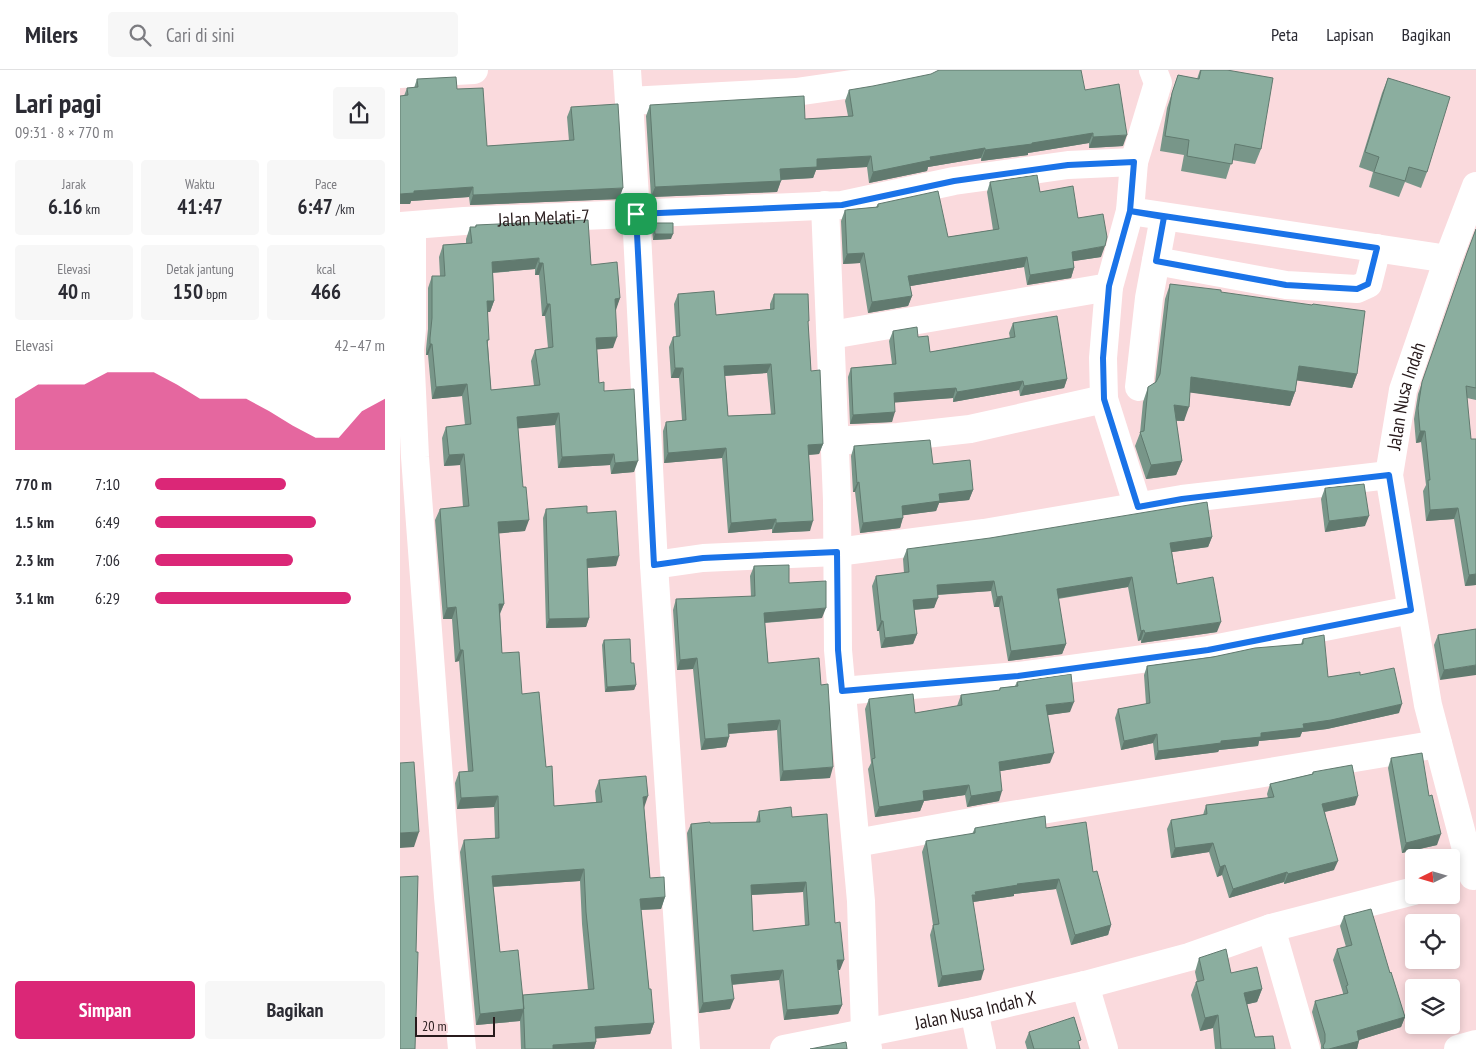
<!DOCTYPE html>
<html lang="id">
<meta charset="utf-8">
<style>
:root{--surface:#fff;--page:#f7f7f7;--text:#2b2b33;--muted:#7c7c81;--line:#e1e1e2;--accent:#db2777}
body{margin:0;font-family:"PT Sans Narrow",sans-serif;background:var(--page);color:var(--text);height:100vh;display:flex;flex-direction:column;font-size:19px;white-space:nowrap}
*{box-sizing:border-box;margin:0}
p{font-size:16px;color:var(--muted)}
.icon{flex:none;width:28px;height:28px;fill:none;stroke:currentColor;stroke-width:2;stroke-linecap:round;stroke-linejoin:round}
.map{position:relative;flex:1;overflow:hidden}
.details{display:flex;flex-direction:column;background:var(--surface);width:400px}
.details>*{flex:none}
.needle{width:32px;rotate:265deg}
.controls{position:absolute;left:1005px;top:779px;display:grid;gap:10px}
.controls a{display:grid;place-items:center;width:55px;height:55px;border-radius:5px;background:var(--surface);box-shadow:0 2px 8px #0003;font-size:25px}
.scale{position:absolute;left:15px;bottom:12px;width:80px;box-sizing:border-box;padding-left:5px;border:2px solid #281b1c;border-top:0;font-size:14px;line-height:18px;white-space:nowrap;color:#281b1c;-webkit-text-stroke:4px #fadadd;paint-order:stroke}
.pin{position:absolute;display:grid;place-items:center;width:42px;height:42px;color:#fff;margin:-21px;border-radius:10px;box-shadow:0 2px 8px #0006}
.round{display:grid;place-items:center;flex:none;width:52px;height:52px;border-radius:5px;background:var(--page)}
.summary{display:flex;align-items:center;justify-content:space-between;height:85px;padding:0 15px}
h1{font-size:28px;font-weight:700;line-height:38px}
.metrics{display:grid;grid-template-columns:repeat(3,1fr);gap:8px;height:85px;padding:5px 15px}
.metrics div{display:grid;align-content:center;border-radius:5px;background:var(--page);text-align:center}
.metrics b{font-size:21px;font-weight:700}
.metrics small{font-size:14px;font-weight:400}
.metrics p{font-size:14px}
.chart{height:140px;padding:10px 15px}
.chart p{display:flex;justify-content:space-between}
.chart svg{width:100%;height:90px;margin-top:5px;fill:var(--accent);opacity:.7}
.action{display:flex;gap:10px;margin-top:auto;padding:10px 15px}
.action a{flex:1;height:58px;border-radius:5px;background:var(--accent);color:#fff;font-size:20px;font-weight:700;line-height:58px;text-align:center}
.action a+a{background:var(--page);color:var(--text)}
ul{padding:0 15px;list-style:none;font-size:16px}
li{display:grid;grid-template-columns:80px 60px 1fr;align-items:center;height:38px}
li i{height:12px;border-radius:6px;background:var(--accent)}
header{display:flex;align-items:center;gap:30px;box-sizing:border-box;height:70px;padding:0 25px;background:var(--surface);border-bottom:1px solid var(--line)}
header strong{font-size:24px}
nav{display:flex;gap:28px;margin-inline-start:auto;font-size:18px}
.search{width:350px;height:45px;background:var(--page);display:flex;align-items:center;gap:12px;box-sizing:border-box;padding:0 18px;border-radius:5px;color:var(--muted);font-size:19px}
main{display:flex;flex:1;min-height:0}
.map>svg:first-child{display:block}
</style>
<header>
<strong>Milers</strong>
<div class="search"><svg class="icon" aria-label="search" viewBox="0 0 24 24"><circle cx="10" cy="10" r="6"/><path d="M15 15l6 6"/></svg>Cari di sini</div>
<nav><a>Peta</a><a>Lapisan</a><a>Bagikan</a></nav>
</header>
<main>
<section class="details">
<div class="summary"><div><h1>Lari pagi</h1><p>09:31 · 8 × 770 m</p></div><a class="round"><svg class="icon" aria-label="share" viewBox="0 0 24 24"><path d="M12 15V3M7 8l5-5 5 5M5 13v7h14v-7"/></svg></a></div>
<div class="metrics">
<div><p>Jarak</p><b>6.16<small> km</small></b></div>
<div><p>Waktu</p><b>41:47</b></div>
<div><p>Pace</p><b>6:47<small> /km</small></b></div>
</div>
<div class="metrics">
<div><p>Elevasi</p><b>40<small> m</small></b></div>
<div><p>Detak jantung</p><b>150<small> bpm</small></b></div>
<div><p>kcal</p><b>466</b></div>
</div>
<div class="chart"><p><span>Elevasi</span>42–47 m</p>
<svg viewBox="0 0 160 44" preserveAspectRatio="none"><path d="M0 44V19L10 12L20 12L30 12L40 6L50 6L60 6L70 12L80 19L90 19L100 19L110 25L120 32L130 38L140 38L150 25L160 19V44z"/></svg>
</div>
<ul>
<li><b>770 m</b>7:10<i style="width:57%"></i></li>
<li><b>1.5 km</b>6:49<i style="width:70%"></i></li>
<li><b>2.3 km</b>7:06<i style="width:60%"></i></li>
<li><b>3.1 km</b>6:29<i style="width:85%"></i></li>
</ul>
<div class="action"><a>Simpan</a><a>Bagikan</a></div>
</section>
<div class="map">
<svg width="1076" height="979" viewBox="0 0 1076 979">
<rect width="100%" height="100%" fill="#fadadd"/>
<g fill="none" stroke-linecap="round" stroke-linejoin="round">
<!-- street -->
<g stroke="#fff" stroke-width="28">
<path d="M227 0 236 143 254 495 286 979"/>
<path d="M0 4 74 0"/>
<path d="M229 31 396 22 466 12 524 0"/>
<path d="M425 135 437 430 438 580 461 831 465 962 468 979"/>
<path d="M730 141 1048 189"/>
<path id="s1" d="M0 156 64 151 442 135 554 111 668 95 734 92"/>
<path d="M12 156V259L10 279 15 387 48 827 62 979"/>
<path d="M756 191 886 215 957 219 968 214 977 178"/>
<path d="M431 265 709 217"/>
<path d="M739 317 749 228 764 147"/>
<path d="M434 371 498 367 570 359 704 329"/>
<path d="M738 437 704 329 703 288 709 217 730 141 734 92 758 13 753 0"/>
<path d="M254 495 303 488 437 482 584 463 782 429 989 405"/>
<path d="M442 621 618 606 808 580 1011 540"/>
<path d="M456 773 588 749 1038 674"/>
<path id="s2" d="M1073 806 1028 635 989 405 1003 320 1048 189 1076 116"/>
<path d="M871 858 906 979"/>
<path d="M685 915 704 979"/>
<path d="M574 941 582 979"/>
<path id="s3" d="M384 979 574 941 685 915 789 887 871 858 1014 821"/>
<path d="M1058 979 1076 974"/>
</g>
</g>
<!-- wall -->
<g fill="#789689" fill-rule="evenodd">
<path d="M800 0H827L861 79 855 94 832 90 826 109 781 101 784 85 760 81 767 38 778 5 797 9Z"/>
<path d="M988 8 1027 102 1021 118 1005 112 999 127 969 117 973 102 959 97 982 23Z"/>
<path d="M17 9 57 19 87 76 169 71 167 47 171 37 219 129 70 135 69 127 11 131 10 134 4 26 7 18H14Z"/>
<path d="M449 20H685L723 76 689 78V73L628 83V85L581 91V88L528 97 527 101 469 113 467 97 416 100 413 108 381 110 377 122 251 127 246 46 250 35 405 49 448 46 445 31Z"/>
<path d="M590 112 640 122 678 148 701 187 673 191 674 198 671 208 627 215 624 197 510 216 512 226 508 236 468 243 460 193 443 194 441 151 445 140 476 137 478 134 548 167 593 160 587 122Z"/>
<path d="M254 153 271 169 253 170 252 159Z"/>
<path d="M76 155 191 195 220 228 215 240 213 278 197 279 199 313 204 321 234 402 211 404 210 395 158 398 155 355 118 358 125 461 98 463 104 534 100 544 102 583 122 624 146 697 154 736 196 732 195 721 199 710 244 737 250 808 265 827 261 839 241 840 249 919 254 953 250 964 196 968V972L194 979H121L120 951 76 955 60 782 64 770 95 768 94 737 57 739 55 713 59 702H68L59 591 55 592 52 549H43L35 450 40 439 63 437 60 395 44 396 42 368 46 357 65 355 62 326 32 329 28 285H26V279L28 259V218L32 206H40L39 187 43 175 66 173V169L70 157H75ZM135 199V205H139L142 246H145L148 278 135 280 131 291 134 316 91 320 88 275V242H90L94 231 93 203ZM180 811 182 854 188 920 123 925V927L100 882 93 817Z"/>
<path d="M1076 159V330L1067 328 1076 515 1065 516 1054 449 1026 451 1023 421 1026 415 1021 372 1016 373 1014 349 1018 324 1063 194Z"/>
<path d="M770 214 821 222 957 304 952 318 897 310 895 322 890 336 790 322 784 351H776L782 391 776 405 746 409 735 376 740 363 743 332 748 317 755 313 765 229Z"/>
<path d="M278 224 316 245 370 239V234L374 224 408 255 411 301 423 374 419 384 409 385 410 461 372 463V459L328 463 322 388 264 393 263 361 266 352 282 350 279 308H271L269 277 273 267H276L274 234ZM367 303 371 344 328 346 325 306Z"/>
<path d="M613 253 667 309 664 318 620 326 619 320 553 332V328L494 332 492 352 450 354 448 307 451 298 492 294 489 271 493 261 518 267 530 282 610 268 609 263Z"/>
<path d="M454 376 533 394 573 420 569 430 539 433 536 441 503 445 500 458 460 463 455 422H453L451 386Z"/>
<path d="M925 418 965 456 925 462 921 429Z"/>
<path d="M146 439 187 443 216 496 187 498 189 548 186 557 146 558 143 448Z"/>
<path d="M812 467 808 477 772 482 777 514 817 562 741 573V570L738 571 728 517 658 529 666 574 662 584 608 591 599 537H594L591 521 538 525 534 538 514 540 517 564 513 574 481 578 479 561H477L472 516 476 506 504 503 503 489 507 479Z"/>
<path d="M354 496 389 513 422 548 365 553 368 593 430 708 380 711 377 660 329 664V667L326 677 301 680 293 599 277 600 273 540 276 529 351 527 350 506Z"/>
<path d="M1076 559 1040 610 1034 575 1038 565Z"/>
<path d="M903 569 928 607 960 605 999 643 927 659 902 662 900 667 859 671 858 676 819 680 818 682 755 690 753 673 721 680 715 648 718 639 746 634 744 605 747 596 901 574Z"/>
<path d="M204 570 231 593 236 615 234 620 205 622 202 575Z"/>
<path d="M617 612 670 642 647 645 650 693 600 701 599 731 567 737 565 725 524 731 520 741 475 747 468 699 471 693 465 639 469 629 515 643 557 636 561 625 599 621 600 618 615 616Z"/>
<path d="M991 688 1029 726 1037 775 1002 783 988 698Z"/>
<path d="M913 702 955 735 925 742 934 800 884 814V812L829 828 822 805 817 807 809 782 771 788 767 759 771 750 803 745 806 735 868 728 867 724 870 714 912 704Z"/>
<path d="M359 741 392 747 435 853 440 900H438L442 935 438 944 384 950 379 910 332 915 330 939 299 943 287 763 291 754 356 752ZM403 822 405 856 353 861 352 825Z"/>
<path d="M575 758H646L693 802 711 855 708 865 671 875 656 819 614 824V826L573 832 581 910 538 917 530 865 533 855 522 782 526 771 572 764Z"/>
<path d="M944 846 990 903 1005 947 1001 957 959 970 957 979H921V975L912 942 915 931 943 924V923L933 890 937 879 946 877 940 856Z"/>
<path d="M799 888 862 919 857 932 847 934 855 967 875 979H815L813 958 800 961 791 925 796 912 797 911 795 902Z"/>
<path d="M629 962 679 975 680 979H627L625 972Z"/>
</g>
<!-- shaded-wall -->
<g fill="#617a6f">
<path d="M693 63 689 73 628 83V85L581 91 585 80Z"/>
<path d="M727 65 723 76 689 78 693 67Z"/>
<path d="M585 78 581 88 528 97 527 101 469 113 473 102 530 87Z"/>
<path d="M471 86 467 97 416 100 413 108 376 110 380 99 417 89Z"/>
<path d="M381 111 377 122 251 127 255 117Z"/>
<path d="M73 117 69 127 11 131 10 134H0V124L14 121Z"/>
<path d="M223 118 219 129 70 135 73 125Z"/>
<path d="M255 164H273L271 169 253 170Z"/>
<path d="M705 176 701 187 668 192 672 182Z"/>
<path d="M464 183 460 193 443 194 447 184Z"/>
<path d="M627 187 624 197 505 217 508 206Z"/>
<path d="M139 188 135 199 88 203 92 192Z"/>
<path d="M139 193H143L139 205H135Z"/>
<path d="M674 198 671 208 627 215 630 205Z"/>
<path d="M512 226 508 236 468 243 472 232Z"/>
<path d="M220 228 216 240H210L215 229Z"/>
<path d="M87 231H94L90 242H83Z"/>
<path d="M147 234H150L145 246H142Z"/>
<path d="M217 267 213 278 192 280 196 268Z"/>
<path d="M30 274H32L28 285H26Z"/>
<path d="M371 294 367 303 321 306 324 296Z"/>
<path d="M899 296 957 304 952 318 893 310Z"/>
<path d="M275 298H283L279 308H271Z"/>
<path d="M791 307 895 322 890 336 786 322Z"/>
<path d="M667 309 664 318 620 326 624 316Z"/>
<path d="M623 311 619 320 553 332 557 322Z"/>
<path d="M67 314 62 326 32 329 36 317Z"/>
<path d="M556 318 553 328 490 333 494 323Z"/>
<path d="M774 335 789 337 784 351 769 350Z"/>
<path d="M495 342 492 352 450 354 453 345Z"/>
<path d="M159 343 155 355 113 359 117 347Z"/>
<path d="M1020 361H1025L1021 372 1016 373Z"/>
<path d="M423 374 419 384 405 385 408 375Z"/>
<path d="M326 378 322 388 264 393 268 383Z"/>
<path d="M64 384 60 395 44 396 49 385Z"/>
<path d="M214 384 210 395 158 398 162 387Z"/>
<path d="M238 391 234 402 211 404 215 393Z"/>
<path d="M782 391 776 405 746 409 751 395Z"/>
<path d="M459 412 455 422H453L457 413Z"/>
<path d="M573 420 569 430 539 433 536 441 498 446 502 436 539 424Z"/>
<path d="M1058 438 1054 449 1026 451 1030 440Z"/>
<path d="M969 446 965 456 925 462 929 451Z"/>
<path d="M503 448 500 458 460 463 463 453Z"/>
<path d="M376 449 372 459 328 463 331 453Z"/>
<path d="M129 450 125 461 93 464 98 452Z"/>
<path d="M413 451 410 461 372 463 376 453Z"/>
<path d="M812 467 808 477 766 483 770 473Z"/>
<path d="M219 486 216 496 184 498 187 489Z"/>
<path d="M1076 504V515L1065 516 1069 505Z"/>
<path d="M732 507 728 517 653 529 657 519Z"/>
<path d="M594 511 591 521 533 525 537 515Z"/>
<path d="M602 526 599 537H594L597 527Z"/>
<path d="M538 528 534 538 509 540 513 530Z"/>
<path d="M99 534H104L99 545Z"/>
<path d="M56 537 52 549H43L47 538Z"/>
<path d="M426 538 422 548 360 553 364 543Z"/>
<path d="M189 548 186 557 146 558 149 549Z"/>
<path d="M481 551H483L479 561H477Z"/>
<path d="M821 552 817 562 741 573 745 563Z"/>
<path d="M744 560 741 570 738 571 741 561Z"/>
<path d="M517 564 513 574 481 578 485 568Z"/>
<path d="M666 574 662 584 608 591 611 581Z"/>
<path d="M60 580H63L59 591 55 592Z"/>
<path d="M297 588 293 599 277 600 280 590Z"/>
<path d="M1076 595V605L1040 610 1044 600Z"/>
<path d="M236 615 234 620 205 622 207 617Z"/>
<path d="M674 632 670 642 642 646 646 635Z"/>
<path d="M1002 634 999 643 927 659 902 662 900 667 859 671 858 676 819 680 818 682 755 690 758 681 821 671Z"/>
<path d="M380 650 377 660 325 664 328 654Z"/>
<path d="M757 664 753 673 721 680 724 671Z"/>
<path d="M329 667 326 677 301 680 305 669Z"/>
<path d="M654 683 650 693 595 702 599 692Z"/>
<path d="M433 697 430 708 380 711 383 701Z"/>
<path d="M569 715 565 725 524 731 520 741 475 747 479 737 523 721Z"/>
<path d="M602 721 599 731 567 737 571 726Z"/>
<path d="M98 726 94 737 57 739 61 728Z"/>
<path d="M248 726 244 738 243 727Z"/>
<path d="M958 726 955 735 919 743 922 734Z"/>
<path d="M19 762 14 777 0 778V763Z"/>
<path d="M1041 764 1037 775 1002 783 1006 773Z"/>
<path d="M813 773 809 782 771 788 775 778Z"/>
<path d="M938 791 934 800 884 814 888 804Z"/>
<path d="M825 795 822 805 817 807 820 797Z"/>
<path d="M184 799 180 811 88 817 92 806Z"/>
<path d="M887 802 884 812 829 828 833 819Z"/>
<path d="M659 809 656 819 614 824V826L573 832 572 825 575 822 617 814Z"/>
<path d="M406 812 403 822 348 825 351 815Z"/>
<path d="M265 827 261 839 236 840 240 829Z"/>
<path d="M711 855 708 865 671 875 675 865Z"/>
<path d="M437 890H444L440 900H433Z"/>
<path d="M383 900 379 910 327 915 331 905Z"/>
<path d="M584 900 581 910 538 917 542 906Z"/>
<path d="M862 919 857 932 840 936 844 923Z"/>
<path d="M334 929 330 939 299 943 303 933Z"/>
<path d="M442 935 438 944 384 950 387 940Z"/>
<path d="M124 939 120 951 76 955 80 944Z"/>
<path d="M818 945 813 958 800 961 805 948Z"/>
<path d="M1005 947 1001 957 953 972 957 961Z"/>
<path d="M254 953 250 964 191 969 195 957Z"/>
<path d="M959 971 957 979H929Z"/>
<path d="M196 972 194 979H151L153 975Z"/>
</g>
<!-- building -->
<g fill="#8bae9f" stroke="#617a6f" fill-rule="evenodd">
<path d="M539 0H681L685 20 719 14 727 65 693 67V63L632 73V74L585 80V78L530 87 531 90 473 102 471 86 417 89V97L380 99 381 111 255 117 250 35 404 26 405 49 453 46 449 20 473 16 531 4Z"/>
<path d="M801 0H827L873 8 861 79 835 74 832 94 787 86 789 70 765 66 772 23 778 5 799 9Z"/>
<path d="M56 7 57 19 83 18 87 76 174 70 171 37 218 34 223 118 73 125V117L14 121V123L0 124V26L8 25 7 18 18 17 17 9Z"/>
<path d="M988 8 1050 27 1027 102 1009 97 1005 111 974 102 979 87 965 82Z"/>
<path d="M637 105 640 122 673 116 678 148 703 144 707 167 705 176 672 182 674 198 630 205 627 187 508 206 512 226 472 232 464 183 447 184 445 140 478 137V134L538 121 548 167 599 159 590 112Z"/>
<path d="M188 150 191 195 217 192 220 228 215 229 217 267 196 268 199 313 204 312V321L234 319 238 391 215 393 214 384 162 387 159 343 117 347 123 417H126L129 450 98 452 104 534H99L102 583 119 582 122 624 139 622 146 697 152 696 154 736 202 732 199 710 246 706 248 726 243 727 250 808 264 807 265 827 240 829 249 919H251L254 953 195 957 196 972 153 975V979H125L123 925 194 919 186 842 184 799 92 806 100 882 118 880 124 939 80 944 64 770 99 768 98 726 61 728 59 702 73 701 63 580H60L56 537 47 538 40 439 69 436 64 384 49 385 46 357 71 354 67 314 36 317 32 274H30V268L32 248V206H45L43 175 72 173 70 157H76V155ZM139 188V193H143L147 234H150L153 277 135 280 140 315 91 320 87 270H89L87 231H94L92 192Z"/>
<path d="M254 153H273V164H255Z"/>
<path d="M1076 159V318L1066 316 1071 369H1076V504L1069 505 1058 438 1030 440 1028 410H1030L1025 361H1020L1018 338 1022 312 1067 183Z"/>
<path d="M770 214 821 220V222L912 235 913 234 965 241 957 304 899 296 895 322 791 307 789 337 774 335 782 391 751 395 740 362 744 361 748 317 756 312 760 304Z"/>
<path d="M314 221 316 245 374 239V224H408L409 251H408L411 301 420 300 423 374 408 375 413 451 376 453V449L331 453 326 378 268 383 266 352 286 350 283 298H275L273 267 280 266 278 224ZM371 294 375 344 328 346 324 296Z"/>
<path d="M657 246 667 309 624 316 623 311 557 322 556 318 494 323 495 342 453 345 451 298 496 294 493 261 517 257 518 267 528 266 530 282 615 267 613 253Z"/>
<path d="M530 370 533 394 570 390 573 420 539 424 540 431 502 436 503 448 463 453 459 412 457 413 454 376Z"/>
<path d="M964 414 969 446 929 451 925 418Z"/>
<path d="M807 432 812 467 770 473 777 514 813 507 821 552 745 563 744 560 741 561 732 507 657 519 666 574 611 581 602 526 597 527 594 511 537 515 538 528 513 530 517 564 485 568 483 551H481L476 506 509 502 507 479 590 468Z"/>
<path d="M187 436V443L216 441 219 486 187 489 189 548 149 549 146 439Z"/>
<path d="M389 495V513L426 511V538L364 543 368 593 419 588 421 615 428 614 433 697 383 701 380 650 328 654 329 667 305 669 297 588 280 590 276 529 355 526 354 496Z"/>
<path d="M1076 559V595L1044 600 1038 565Z"/>
<path d="M924 565 928 607 960 602V605L994 598 1002 634 931 650 903 654 904 658 861 663V667L821 671V673L758 681 757 664 724 671 718 639 750 633 747 596 813 587 855 578 903 574V569Z"/>
<path d="M230 569 231 593H234L236 615 207 617 204 570Z"/>
<path d="M671 604 674 632 646 635 654 683 599 692 602 721 571 726 569 715 523 721 524 730 479 737 472 689 475 688 469 629 513 624 515 643 562 635 561 625 600 620V618L618 616 617 612Z"/>
<path d="M1022 683 1029 726 1032 725 1041 764 1006 773 991 688Z"/>
<path d="M14 692 19 762 0 763V693Z"/>
<path d="M952 695 958 726 922 734 938 791 888 804 887 802 833 819 825 795 820 797 813 773 775 778 771 750 807 744 806 735 874 727 870 714 913 704V702Z"/>
<path d="M391 737 392 747 427 744 435 853 440 852 444 890H437L442 935 387 940 383 900 331 905 334 929 303 933 291 754 310 752V753L360 752 359 741ZM406 812 409 855 353 861 351 815Z"/>
<path d="M645 746 646 758 686 752 693 802 697 801 711 855 675 865 659 809 617 814 618 815 575 822 576 825H572L584 900 542 906 533 855 539 854 526 771 575 763V758Z"/>
<path d="M18 806 16 882H18L15 979H0V807Z"/>
<path d="M971 839 990 903 991 902 1005 947 957 961 959 971 929 979H924L923 976 925 972V964L915 931 948 923 946 916 948 915 937 879 952 875 944 846Z"/>
<path d="M826 879 831 903 857 897 862 919 844 923 855 967 873 966 875 979H821L818 945 805 948 796 912 804 910 799 888Z"/>
<path d="M674 947 681 970 678 971 680 979H634L629 962Z"/>
<path d="M446 972 447 979H410Z"/>
</g>
<g fill="none" stroke-linecap="round" stroke-linejoin="round">
<!-- route casing -->
<g stroke="#fff" stroke-width="10">
<path id="route" d="M236 144 254 495 303 488 437 482 438 580 442 621 618 606 808 580 1011 540 989 405 782 429 738 437 704 329 703 288 709 216 730 141 977 178 968 214 957 219 886 215 756 191 764 147 730 141 734 92 668 95 554 111 442 135 236 144"/>
</g>
<!-- route -->
<use href="#route" stroke="#1a73e8" stroke-width="6"/>
</g>
<g text-anchor="middle" dominant-baseline="central" stroke-width="5" stroke-linejoin="round" paint-order="stroke">
<!-- street labels -->
<g font-size="19" fill="#281b1c" stroke="#fadadd">
<text stroke="none"><textPath href="#s1" startOffset="144">Jalan Melati-7</textPath></text>
<text stroke="none"><textPath href="#s2" startOffset="491">Jalan Nusa Indah</textPath></text>
<text stroke="none"><textPath href="#s3" startOffset="195">Jalan Nusa Indah X</textPath></text>
</g>
</g>
</svg>
<div class="controls">
<a><svg class="needle" viewBox="-14 -14 28 28"><path d="M0-13l5 13h-10z" fill="#e53935"/><path d="M0 13l5-13h-10z" fill="#7c7c81"/></svg></a>
<a><svg class="icon" aria-label="locate" viewBox="0 0 24 24"><circle cx="12" cy="12" r="6"/><path d="M12 2v4M12 18v4M2 12h4M18 12h4"/></svg></a>
<a><svg class="icon" aria-label="layers" viewBox="0 0 24 24"><path d="M12 4l9 5-9 5-9-5zM3 14l9 5 9-5"/></svg></a>
</div>
<div class="scale">20 m</div>
<div class="pin" style="left:236px;top:144px;background:#1e9e55"><svg class="icon" aria-label="arrive" viewBox="0 0 24 24"><path d="M6 21V4h12l-3 4 3 4H6"/></svg></div>
</div>
</main>
